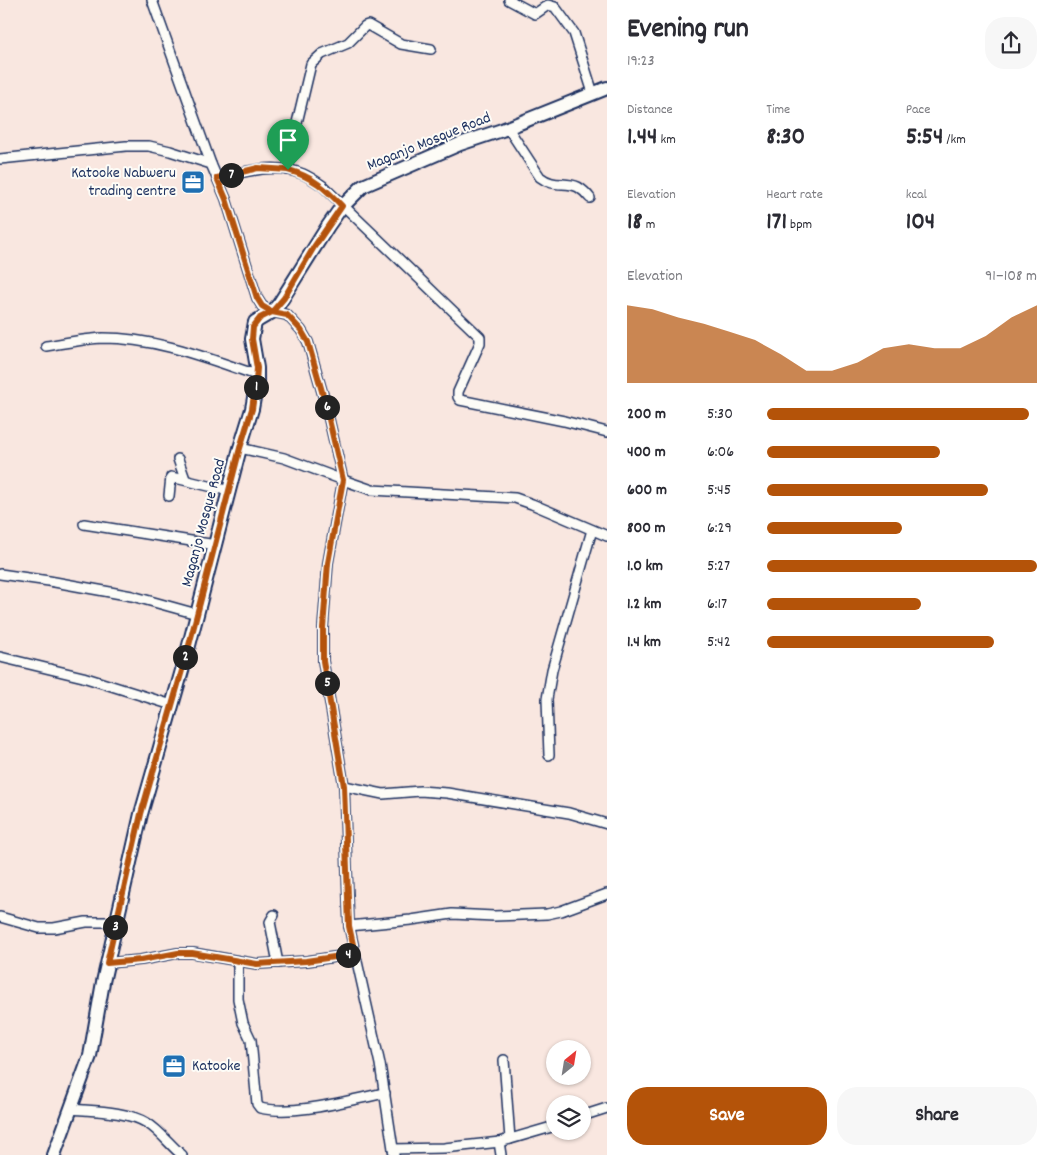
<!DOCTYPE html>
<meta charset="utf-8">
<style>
:root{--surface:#fff;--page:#f7f7f7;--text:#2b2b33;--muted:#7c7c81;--accent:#b45309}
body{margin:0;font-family:Dekko,sans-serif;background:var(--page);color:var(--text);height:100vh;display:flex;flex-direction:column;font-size:19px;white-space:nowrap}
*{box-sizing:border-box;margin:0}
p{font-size:16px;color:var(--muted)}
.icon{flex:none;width:28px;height:28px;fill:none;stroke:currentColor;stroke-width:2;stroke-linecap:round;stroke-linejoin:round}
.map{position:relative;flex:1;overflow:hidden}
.side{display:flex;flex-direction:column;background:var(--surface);width:450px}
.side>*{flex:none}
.needle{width:32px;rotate:30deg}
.buttons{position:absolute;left:546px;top:1040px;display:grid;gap:10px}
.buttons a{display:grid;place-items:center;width:45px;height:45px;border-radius:50%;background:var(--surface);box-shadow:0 1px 4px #0004;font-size:25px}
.pin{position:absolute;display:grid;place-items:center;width:42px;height:42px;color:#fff;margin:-51px -21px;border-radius:50% 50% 50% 0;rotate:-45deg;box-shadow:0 0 5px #0007}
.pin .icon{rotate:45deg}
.km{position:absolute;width:25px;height:25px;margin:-12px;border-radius:50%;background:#222;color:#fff;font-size:14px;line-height:25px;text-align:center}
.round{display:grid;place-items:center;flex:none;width:52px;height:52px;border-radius:20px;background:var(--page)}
.headline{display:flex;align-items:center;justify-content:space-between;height:85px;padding:0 20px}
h1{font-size:28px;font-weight:700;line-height:38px}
.figures{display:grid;grid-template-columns:repeat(3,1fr);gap:8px;height:85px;padding:5px 20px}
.figures div{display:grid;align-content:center}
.figures b{font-size:25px;font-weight:700}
.figures small{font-size:14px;font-weight:400}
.figures p{font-size:14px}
.chart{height:140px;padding:10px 20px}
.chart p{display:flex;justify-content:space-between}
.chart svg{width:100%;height:90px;margin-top:5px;fill:var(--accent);opacity:.7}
.primary-button{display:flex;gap:10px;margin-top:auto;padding:10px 20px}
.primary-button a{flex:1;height:58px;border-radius:20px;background:var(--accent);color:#fff;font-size:20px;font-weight:700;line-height:58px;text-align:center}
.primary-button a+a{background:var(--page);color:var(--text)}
ul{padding:0 20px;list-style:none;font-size:16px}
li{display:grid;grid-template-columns:80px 60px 1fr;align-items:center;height:38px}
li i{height:12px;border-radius:6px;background:var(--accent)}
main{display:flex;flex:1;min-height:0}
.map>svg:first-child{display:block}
</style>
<main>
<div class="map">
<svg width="607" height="1155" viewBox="0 0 607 1155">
<rect width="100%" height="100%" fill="#f9e7e0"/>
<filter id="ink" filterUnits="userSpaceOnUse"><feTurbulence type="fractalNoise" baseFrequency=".02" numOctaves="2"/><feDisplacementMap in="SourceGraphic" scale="10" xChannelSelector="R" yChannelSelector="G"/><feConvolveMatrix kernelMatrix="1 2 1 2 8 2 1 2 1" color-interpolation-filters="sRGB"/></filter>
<g filter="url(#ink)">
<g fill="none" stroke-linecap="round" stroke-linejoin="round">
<!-- street casing -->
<g stroke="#1b2f5e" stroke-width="12">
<g id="street">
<path d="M152 0 211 164"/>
<path d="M509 0 535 14 548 5 555 7 574 33 593 93"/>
<path d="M508 128 540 177C554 188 565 181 578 187 583 190 587 194 590 198"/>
<path d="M0 159 126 146H149L170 151 211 164 226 199 257 298 262 306 272 312 287 315 301 330 308 342 325 402 343 480 328 563 323 628V661L344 786 349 926 380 1064 394 1155"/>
<path d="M288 170 291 148 311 64 322 54 348 43 365 26 368 25 401 44 431 49"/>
<path d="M217 178C245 172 275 162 303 174 310 177 317 182 323 186L480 337V343L458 392V397L460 400 564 421 607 432"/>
<path d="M46 346C65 343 84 339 103 338 157 338 206 358 257 375"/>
<path d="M240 448 284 458 343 480 372 490 515 498 532 504 607 536"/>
<path d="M178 459 185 479"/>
<path d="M169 496 171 477 230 491"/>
<path d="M84 524 216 545"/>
<path d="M0 574 49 581 132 596 197 614"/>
<path d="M0 657 83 677 172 705"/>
<path d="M549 755 547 699 552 670 592 530"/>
<path d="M344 786 383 794 420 791 447 793 569 813 607 824"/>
<path d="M274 915 270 922 278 963"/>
<path d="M0 917 39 928H54L86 922H116"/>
<path d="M349 926 411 920 452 914 494 916 547 914 561 911 607 894"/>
<path d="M238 962V999L243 1023 251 1040 257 1104 260 1108C296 1116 349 1100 385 1093"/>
<path d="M107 963 141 960 178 953H193L257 964 307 961 355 954"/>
<path d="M504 1060 510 1139"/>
<path d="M71 1109C93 1111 128 1111 147 1123 160 1131 170 1145 182 1155"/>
<path d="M582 1116 607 1108"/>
<path d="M499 1142 501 1155"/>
<path d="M393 1149 444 1148 500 1142 555 1126"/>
</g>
</g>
<!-- secondary casing -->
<g stroke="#1b2f5e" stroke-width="16">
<path id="secondary" d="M54 1155 90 1056 103 982 141 814 187 653 240 448 252 409 257 381V368L252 339 255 322 272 312 279 304 328 226 340 209 363 186 460 144 502 130 607 88"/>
</g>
<!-- street -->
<use href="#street" stroke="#fdfcf7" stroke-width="9"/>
<!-- secondary -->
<use href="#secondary" stroke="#fdfcf7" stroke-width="12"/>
</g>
</g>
<g fill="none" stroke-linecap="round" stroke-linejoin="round" filter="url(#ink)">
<!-- route casing -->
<g stroke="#fff" stroke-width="10">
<path id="route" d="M288 170C313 177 325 188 342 206L314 247 284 298 272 312 260 318 253 327 252 339 257 368 256 381 252 409 240 448 187 653 141 814 107 963 141 960 178 953H192L257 964 306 961 355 954 349 926 344 786 323 661V628L328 563 343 480 325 402 308 342 301 330 287 315 272 312 262 306 257 298 226 199 217 178 258 168 288 170"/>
</g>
<!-- route -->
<use href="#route" stroke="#b45309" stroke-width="6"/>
</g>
<!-- icons -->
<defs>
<g id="office-square" transform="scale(1.25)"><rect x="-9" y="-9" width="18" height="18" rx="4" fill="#1f6fb2" stroke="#fdfcf7"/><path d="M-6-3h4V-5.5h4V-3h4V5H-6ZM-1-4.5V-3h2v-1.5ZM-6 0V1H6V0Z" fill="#fff"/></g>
</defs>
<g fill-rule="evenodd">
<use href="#office-square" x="193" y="182"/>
<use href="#office-square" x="174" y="1066"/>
</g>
<g text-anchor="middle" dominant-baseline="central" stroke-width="4" stroke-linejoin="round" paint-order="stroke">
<!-- street labels -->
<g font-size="16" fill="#1b2f5e" stroke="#fdfcf7">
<text transform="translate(429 142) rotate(-22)">Maganjo Mosque Road</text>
<text transform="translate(204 523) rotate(-75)">Maganjo Mosque Road</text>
</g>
<!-- poi labels -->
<g font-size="16" fill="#1b2f5e" stroke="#fdfcf7" text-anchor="end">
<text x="176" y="173">Katooke Nabweru<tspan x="176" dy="18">trading centre</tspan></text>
<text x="192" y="1066" text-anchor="start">Katooke</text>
</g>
</g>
</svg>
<div class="buttons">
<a><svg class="needle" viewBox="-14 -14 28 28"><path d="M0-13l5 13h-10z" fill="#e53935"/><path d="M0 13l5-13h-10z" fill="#7c7c81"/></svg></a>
<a><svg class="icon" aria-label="layers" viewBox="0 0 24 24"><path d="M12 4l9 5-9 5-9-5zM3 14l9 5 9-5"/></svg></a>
</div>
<div class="pin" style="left:288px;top:170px;background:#1e9e55"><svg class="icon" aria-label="arrive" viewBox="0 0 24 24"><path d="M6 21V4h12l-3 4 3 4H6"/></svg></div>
<b class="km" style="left:256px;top:387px">1</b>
<b class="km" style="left:185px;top:657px">2</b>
<b class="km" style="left:115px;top:927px">3</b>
<b class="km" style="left:348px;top:955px">4</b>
<b class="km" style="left:327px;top:683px">5</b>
<b class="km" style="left:327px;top:407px">6</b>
<b class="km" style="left:231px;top:175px">7</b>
</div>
<section class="side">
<div class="headline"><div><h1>Evening run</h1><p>19:23</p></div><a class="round"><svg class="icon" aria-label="share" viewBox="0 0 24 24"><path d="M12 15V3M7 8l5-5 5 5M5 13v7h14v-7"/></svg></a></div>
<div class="figures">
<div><p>Distance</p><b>1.44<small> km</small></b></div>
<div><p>Time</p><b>8:30</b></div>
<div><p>Pace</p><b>5:54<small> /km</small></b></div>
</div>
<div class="figures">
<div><p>Elevation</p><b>18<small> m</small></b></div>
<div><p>Heart rate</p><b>171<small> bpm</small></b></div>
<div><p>kcal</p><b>104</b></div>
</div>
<div class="chart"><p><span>Elevation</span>91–108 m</p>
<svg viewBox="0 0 160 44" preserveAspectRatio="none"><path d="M0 44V6L10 8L20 12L30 15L40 19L50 23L60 30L70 38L80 38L90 34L100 27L110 25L120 27L130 27L140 21L150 12L160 6V44z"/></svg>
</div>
<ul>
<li><b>200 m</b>5:30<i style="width:97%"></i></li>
<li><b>400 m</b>6:06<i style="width:64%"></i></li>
<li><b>600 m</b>5:45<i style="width:82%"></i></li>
<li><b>800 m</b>6:29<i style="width:50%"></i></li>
<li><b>1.0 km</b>5:27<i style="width:100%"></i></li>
<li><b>1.2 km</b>6:17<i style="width:57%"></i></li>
<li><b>1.4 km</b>5:42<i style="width:84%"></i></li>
</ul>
<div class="primary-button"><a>Save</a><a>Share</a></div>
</section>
</main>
